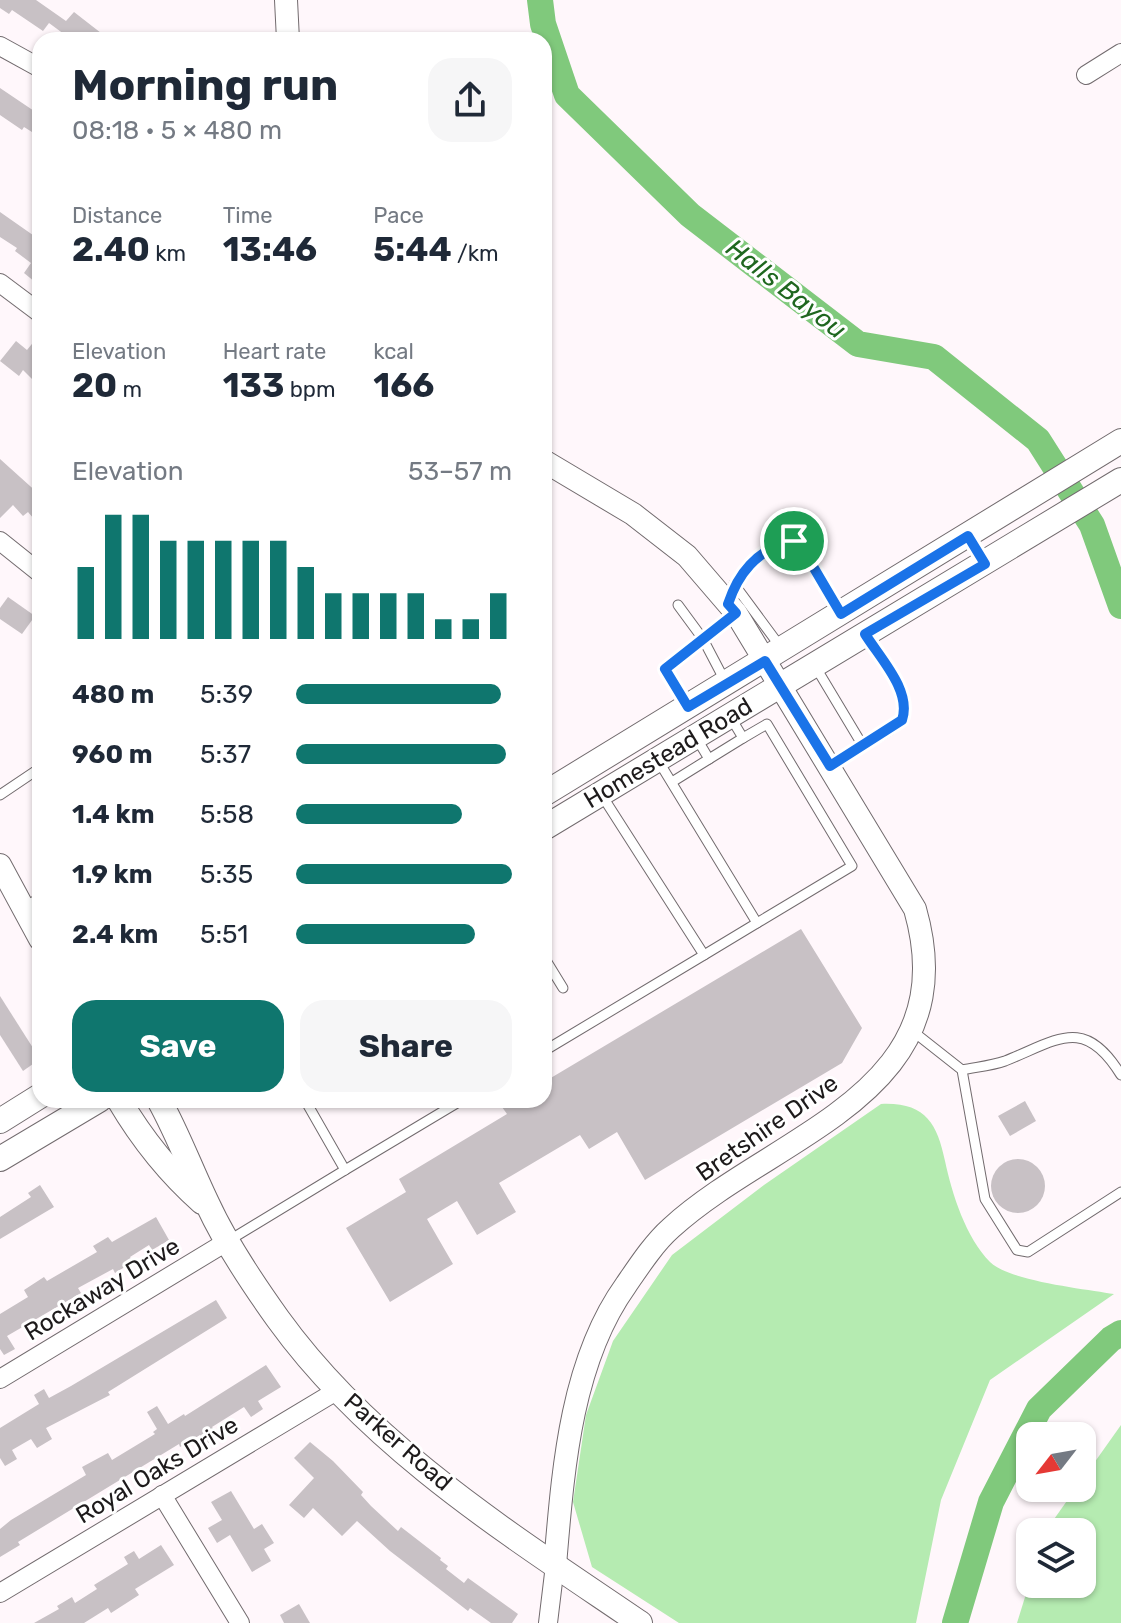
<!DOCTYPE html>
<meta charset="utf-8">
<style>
:root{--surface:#fff;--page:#f6f6f7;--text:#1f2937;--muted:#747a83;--accent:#0f766e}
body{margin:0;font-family:Rubik,sans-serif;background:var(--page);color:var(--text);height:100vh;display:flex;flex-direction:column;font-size:30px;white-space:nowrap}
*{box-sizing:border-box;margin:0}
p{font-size:26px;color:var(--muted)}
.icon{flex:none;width:44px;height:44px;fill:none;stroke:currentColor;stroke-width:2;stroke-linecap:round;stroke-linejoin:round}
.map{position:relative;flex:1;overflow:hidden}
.drawer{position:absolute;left:32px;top:32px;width:520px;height:1076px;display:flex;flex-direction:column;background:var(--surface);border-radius:24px;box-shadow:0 2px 6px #0004}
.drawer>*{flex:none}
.needle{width:52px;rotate:239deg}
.tools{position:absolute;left:1016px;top:1422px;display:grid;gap:16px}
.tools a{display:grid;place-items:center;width:80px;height:80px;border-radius:16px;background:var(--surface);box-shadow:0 2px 6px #0004;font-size:40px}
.pin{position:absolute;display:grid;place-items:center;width:68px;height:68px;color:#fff;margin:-34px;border:4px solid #fff;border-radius:50%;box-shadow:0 2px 8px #0007}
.round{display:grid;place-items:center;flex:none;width:84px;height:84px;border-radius:24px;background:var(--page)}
.head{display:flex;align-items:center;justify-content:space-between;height:136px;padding:0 40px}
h1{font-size:44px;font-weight:700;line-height:60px}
.metrics{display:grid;grid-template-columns:repeat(3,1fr);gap:12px;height:136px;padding:8px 40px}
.metrics div{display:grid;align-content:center}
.metrics b{font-size:34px;font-weight:700}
.metrics small{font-size:22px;font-weight:400}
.metrics p{font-size:22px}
.chart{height:224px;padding:16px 40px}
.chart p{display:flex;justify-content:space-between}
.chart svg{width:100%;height:144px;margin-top:8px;stroke:var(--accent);stroke-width:6}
.button{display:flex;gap:16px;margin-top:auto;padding:16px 40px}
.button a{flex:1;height:92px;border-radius:24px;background:var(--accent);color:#fff;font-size:32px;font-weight:700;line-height:92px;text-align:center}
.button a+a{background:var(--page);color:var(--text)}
ul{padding:0 40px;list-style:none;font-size:26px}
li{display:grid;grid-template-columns:128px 96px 1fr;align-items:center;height:60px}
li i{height:20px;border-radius:10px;background:var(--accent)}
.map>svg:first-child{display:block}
</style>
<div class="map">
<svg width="1121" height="1623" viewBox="0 0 1121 1623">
<rect width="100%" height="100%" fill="#fff7fb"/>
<!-- green -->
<g fill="#b5ebb1">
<path d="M881 1104C925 1102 937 1123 945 1161 952 1194 966 1238 990 1262 1009 1281 1086 1289 1114 1294L990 1380 941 1500 916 1623H679L592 1567 573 1502 586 1415 613 1341 672 1255 764 1185Z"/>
<path d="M1121 1425V1623H1017L1030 1581V1584H1082V1532H1045L1076 1488H1082V1480Z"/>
</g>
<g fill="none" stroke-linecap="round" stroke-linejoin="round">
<!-- river -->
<g stroke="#80c97c" stroke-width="26">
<path d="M540 0 543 24 567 95 690 215 858 344 934 357 1038 440 1092 525 1121 606"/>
<path d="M955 1623 991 1502 1039 1409 1111 1339 1121 1333"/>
</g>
</g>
<!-- building -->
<g fill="#c8c1c5">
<path d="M0 0H36L66 21 74 12 110 40H72L49 23 43 31 12 10 9 14 0 8Z"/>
<path d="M0 88 40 115V137L24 127 22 130 0 115Z"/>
<path d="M0 212 40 240V275L35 282 24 273 31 263 15 251 17 248 0 237Z"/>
<path d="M40 334V387L23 370 19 376 0 361 16 341 27 350Z"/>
<path d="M0 459 40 495V526L28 512 23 516 13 505 0 518Z"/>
<path d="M8 597 35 616 22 634 0 619V608Z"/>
<path d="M801 929 862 1028 842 1063 645 1180 617 1132 589 1149 580 1135 499 1183 516 1212 477 1235 457 1201 427 1219 453 1264 390 1302 346 1228 406 1192 399 1179 507 1114 502 1107 514 1100H544V1082Z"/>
<path d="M0 996 40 1059 23 1071 0 1035Z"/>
<path d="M1025 1101 1036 1121 1010 1136 998 1116Z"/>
<circle cx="1018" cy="1186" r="27"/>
<path d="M40 1185 54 1207 0 1239V1217L31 1197 28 1193Z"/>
<path d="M156 1217 169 1240 152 1250 149 1245 130 1257 133 1262 115 1273 113 1269 78 1288 81 1293 7 1336 15 1349 4 1355 0 1349V1314L28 1297 24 1290 44 1277 47 1281 97 1252 93 1246 108 1237 112 1242Z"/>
<path d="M216 1300 227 1318 108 1392 110 1395 46 1428 52 1439 37 1448 31 1439 12 1450 17 1459 5 1466 0 1458V1428L39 1404 34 1395 44 1389 49 1398 71 1386Z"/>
<path d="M266 1365 281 1387 258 1401 263 1409 251 1417 244 1407 212 1427 219 1436 207 1444 200 1435 180 1447 179 1444 18 1542 20 1545 0 1557V1529L11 1520 86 1475 82 1467 108 1453 112 1460 155 1434 153 1432 157 1429 147 1412 157 1406 168 1424 184 1414 185 1416Z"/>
<path d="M310 1442 333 1461 363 1492 361 1495 371 1506 398 1531 401 1527 441 1558 440 1560 448 1566 446 1569 464 1583 468 1578 518 1614 512 1623H491L470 1608 468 1611 390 1551 357 1521 342 1536 313 1508 304 1518 289 1505 314 1478 294 1458Z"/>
<path d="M231 1491 254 1529 262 1524 274 1543 264 1549 271 1561 252 1572 230 1535 217 1543 208 1528 222 1520 211 1502Z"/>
<path d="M161 1545 174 1565 135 1589 139 1595 111 1613 108 1608 84 1623H34L59 1609 57 1606 72 1597 75 1603 97 1589 94 1585 128 1564 124 1557 134 1551 139 1559Z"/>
<path d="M299 1604 310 1623H284L280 1615Z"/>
</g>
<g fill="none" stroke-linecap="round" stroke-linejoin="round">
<!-- service casing -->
<g stroke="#726b6e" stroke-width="11">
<g id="service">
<path d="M734 584 782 649"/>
<path d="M728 603C739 571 756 553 787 540L801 546 839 611"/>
<path d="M678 605 703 639 725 681"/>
<path d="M815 666 863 746 830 766"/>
<path d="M686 704 665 669 734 615"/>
<path d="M743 738 767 724 852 866 757 923"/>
<path d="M863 746C874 739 897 729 903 717 914 698 876 651 865 634"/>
<path d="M709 759 743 738 731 718"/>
<path d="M659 762 757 923 704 955"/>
<path d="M672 782 709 759 697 739"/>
<path d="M0 795 40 768"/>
<path d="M24 907 40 898"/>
<path d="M544 957 563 988"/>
<path d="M910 1029 962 1070 985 1199 1017 1250 1028 1252 1121 1192"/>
<path d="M544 1051 704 955 601 794"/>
<path d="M962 1070C976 1067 991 1066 1005 1061 1058 1040 1084 1015 1121 1075"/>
<path d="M305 1100 345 1170 462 1100"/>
<path d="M228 1241 345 1170"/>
</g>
</g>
<!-- minor casing -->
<g stroke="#726b6e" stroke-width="20">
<g id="minor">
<path d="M0 46 40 68"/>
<path d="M1086 75 1121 53"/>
<path d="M0 283 40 313"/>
<path d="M0 541 40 573"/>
<path d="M0 1379 228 1241"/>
<path d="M162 1495 240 1623"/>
<path d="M0 1593 338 1390"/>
<path d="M548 1623 555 1565"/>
</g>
</g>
<!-- tertiary casing -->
<g stroke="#726b6e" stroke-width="24">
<g id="tertiary">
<path d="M286 0 288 40"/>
<path d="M544 461 633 514 687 556 736 613 915 909C968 1094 775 1133 671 1228 654 1243 639 1266 626 1285 570 1363 563 1472 555 1565"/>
<path d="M0 865 40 939"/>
</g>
</g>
<!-- secondary casing -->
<g stroke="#726b6e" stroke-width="26">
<g id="secondary">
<path d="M544 794 1121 441"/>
<path d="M544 828 1121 480"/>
<path d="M119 1100C142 1139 168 1172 202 1202"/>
<path d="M159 1100C178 1134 191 1170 208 1205 226 1244 253 1284 278 1319 371 1448 511 1535 640 1623"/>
<path d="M0 1121 40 1096"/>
<path d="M0 1159 99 1100"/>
</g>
</g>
<!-- service -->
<use href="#service" stroke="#fff" stroke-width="9"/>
<!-- minor -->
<use href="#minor" stroke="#fff" stroke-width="18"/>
<!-- tertiary -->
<use href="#tertiary" stroke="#fff" stroke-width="22"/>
<!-- secondary -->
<use href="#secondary" stroke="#fff" stroke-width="24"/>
</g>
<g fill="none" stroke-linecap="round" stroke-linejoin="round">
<!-- route casing -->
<g stroke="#fff" stroke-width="16">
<path id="route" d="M968 536 985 564 865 634C880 658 912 691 902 720L830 766 765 661 688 707 665 669 736 613 728 604C739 571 756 554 787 540L801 546 841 614Z"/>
</g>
<!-- route -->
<use href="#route" stroke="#1a73e8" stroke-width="10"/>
</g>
<g text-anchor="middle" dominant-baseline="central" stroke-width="6" stroke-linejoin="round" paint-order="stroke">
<!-- street labels -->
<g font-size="24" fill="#1d1a1b" stroke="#fff">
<text transform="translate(668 753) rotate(-31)">Homestead Road</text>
<text transform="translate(767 1128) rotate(-35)">Bretshire Drive</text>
<text transform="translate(102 1289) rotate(-31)">Rockaway Drive</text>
<text transform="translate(398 1442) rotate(41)">Parker Road</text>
<text transform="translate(157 1470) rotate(-31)">Royal Oaks Drive</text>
</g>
<!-- water labels -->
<g font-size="26" font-style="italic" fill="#1f671f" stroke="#fff">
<text transform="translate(786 289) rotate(38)">Halls Bayou</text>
</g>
</g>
</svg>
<div class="tools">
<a><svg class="needle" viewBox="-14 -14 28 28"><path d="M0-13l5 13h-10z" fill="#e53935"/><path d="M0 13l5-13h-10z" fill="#747a83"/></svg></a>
<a><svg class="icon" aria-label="layers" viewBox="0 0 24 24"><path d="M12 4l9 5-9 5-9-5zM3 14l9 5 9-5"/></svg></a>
</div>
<div class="pin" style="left:794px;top:541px;background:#1e9e55"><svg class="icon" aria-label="arrive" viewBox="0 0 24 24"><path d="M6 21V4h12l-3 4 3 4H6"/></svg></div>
<section class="drawer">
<div class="head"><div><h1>Morning run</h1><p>08:18 · 5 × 480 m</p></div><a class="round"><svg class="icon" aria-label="share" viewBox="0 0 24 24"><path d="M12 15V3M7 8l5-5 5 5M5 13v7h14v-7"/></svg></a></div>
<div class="metrics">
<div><p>Distance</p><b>2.40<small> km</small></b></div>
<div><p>Time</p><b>13:46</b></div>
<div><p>Pace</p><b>5:44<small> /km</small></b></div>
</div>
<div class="metrics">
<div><p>Elevation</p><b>20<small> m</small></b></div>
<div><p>Heart rate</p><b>133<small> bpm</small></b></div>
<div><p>kcal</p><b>166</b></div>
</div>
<div class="chart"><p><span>Elevation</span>53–57 m</p>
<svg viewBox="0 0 160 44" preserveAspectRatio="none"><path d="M5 44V22M15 44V6M25 44V6M35 44V14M45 44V14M55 44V14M65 44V14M75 44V14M85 44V22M95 44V30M105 44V30M115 44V30M125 44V30M135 44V38M145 44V38M155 44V30"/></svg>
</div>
<ul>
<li><b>480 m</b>5:39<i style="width:95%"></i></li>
<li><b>960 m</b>5:37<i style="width:97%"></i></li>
<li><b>1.4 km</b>5:58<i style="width:77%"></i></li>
<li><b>1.9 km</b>5:35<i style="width:100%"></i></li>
<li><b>2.4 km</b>5:51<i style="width:83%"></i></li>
</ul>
<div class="button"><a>Save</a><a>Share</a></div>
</section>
</div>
